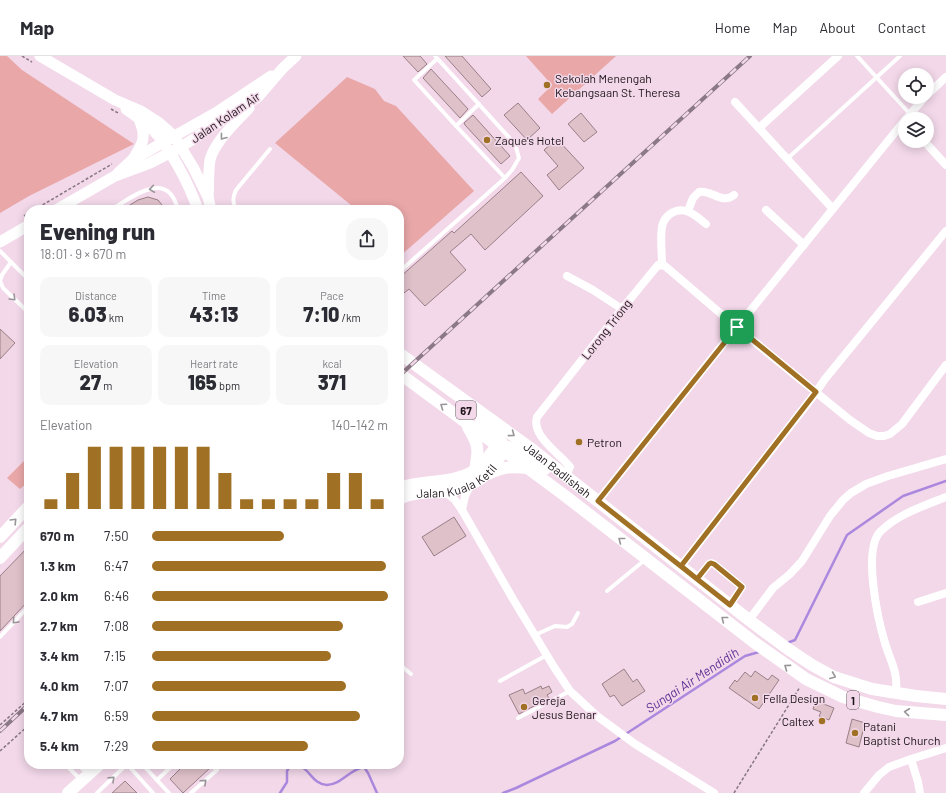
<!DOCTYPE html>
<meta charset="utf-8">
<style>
:root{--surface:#fff;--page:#f7f7f7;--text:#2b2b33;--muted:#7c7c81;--line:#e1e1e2;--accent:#a07024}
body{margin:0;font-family:Barlow,sans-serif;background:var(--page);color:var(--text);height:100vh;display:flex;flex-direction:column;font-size:15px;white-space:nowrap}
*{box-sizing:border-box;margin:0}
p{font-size:13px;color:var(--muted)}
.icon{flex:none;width:22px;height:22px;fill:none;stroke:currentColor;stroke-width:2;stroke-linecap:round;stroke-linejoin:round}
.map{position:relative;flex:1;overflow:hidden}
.drawer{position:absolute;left:24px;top:149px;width:380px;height:564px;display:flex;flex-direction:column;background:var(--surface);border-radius:16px;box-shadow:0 2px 10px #0003}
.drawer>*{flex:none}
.tools{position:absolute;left:898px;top:12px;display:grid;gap:8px}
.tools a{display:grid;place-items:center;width:36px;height:36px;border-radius:50%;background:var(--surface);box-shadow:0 2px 10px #0003;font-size:20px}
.pin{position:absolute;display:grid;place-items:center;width:34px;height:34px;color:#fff;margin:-17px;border-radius:8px;box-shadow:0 2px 6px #0006}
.round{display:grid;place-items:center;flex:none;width:42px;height:42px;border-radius:16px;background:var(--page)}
.summary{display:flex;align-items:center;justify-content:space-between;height:68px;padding:0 16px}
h1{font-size:22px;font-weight:800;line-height:30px}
.figures{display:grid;grid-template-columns:repeat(3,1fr);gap:6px;height:68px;padding:4px 16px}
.figures div{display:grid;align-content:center;border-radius:10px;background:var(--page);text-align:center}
.figures b{font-size:20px;font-weight:800}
.figures small{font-size:11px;font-weight:400}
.figures p{font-size:11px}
.chart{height:112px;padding:8px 16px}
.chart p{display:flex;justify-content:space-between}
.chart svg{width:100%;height:72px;margin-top:4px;stroke:var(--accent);stroke-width:6}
ul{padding:0 16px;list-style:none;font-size:13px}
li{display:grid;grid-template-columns:64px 48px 1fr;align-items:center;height:30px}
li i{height:10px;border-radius:5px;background:var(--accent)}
header{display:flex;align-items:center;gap:24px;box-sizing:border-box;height:56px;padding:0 20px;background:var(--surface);border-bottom:1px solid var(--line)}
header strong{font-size:19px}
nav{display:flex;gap:22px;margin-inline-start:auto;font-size:14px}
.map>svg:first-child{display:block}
</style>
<header>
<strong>Map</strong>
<nav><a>Home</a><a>Map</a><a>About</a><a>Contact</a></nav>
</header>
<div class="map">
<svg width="946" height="737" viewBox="0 0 946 737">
<rect width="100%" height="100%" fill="#f2d8e9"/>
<!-- green -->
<g fill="#e9a7a8">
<path d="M0 0H7L22 14 134 88 29 140 0 157Z"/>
<path d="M526 0H616L552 58 538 43 552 29Z"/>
<path d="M347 21 375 33 384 45 396 50 474 135 399 201V154H357L275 87Z"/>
<path d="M29 400V425L20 433 7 422Z"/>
</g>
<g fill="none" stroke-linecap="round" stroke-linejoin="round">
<!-- stream -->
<g stroke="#ab88de" stroke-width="2.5">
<path d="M787 587 795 584 847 479 903 440 946 425"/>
<path d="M280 737 287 726V715L290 710C310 706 309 728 327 729 341 729 350 713 364 711L368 717 377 737"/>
<path d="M503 737 516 732 615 685 745 600 759 596"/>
</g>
</g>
<!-- building -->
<g fill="#dfc1ca" stroke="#9a7f87">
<path d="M403 0H420L427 8 418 16Z"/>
<path d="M445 0H462L491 33 482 41Z"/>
<path d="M431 13 468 53 460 62 423 22Z"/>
<path d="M518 47 540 72 527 84 504 59Z"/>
<path d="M581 57 597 76 584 86 568 68Z"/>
<path d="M473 59 510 100 501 108 465 69 464 67Z"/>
<path d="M557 83 584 112 559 134 547 119 558 110 544 94Z"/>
<path d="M521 116 543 140 485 194 471 178 450 196 466 214 425 250 409 233 399 241V222L452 175 454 177Z"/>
<path d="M148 141 158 144 166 154H122L138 144Z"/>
<path d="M0 273 15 287 0 303Z"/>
<path d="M454 461 466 480 434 500 422 481Z"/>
<path d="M29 490V544L0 575V520Z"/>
<path d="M624 613 633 626 637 623 645 635 622 650 614 639 610 641 602 628Z"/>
<path d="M755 615 768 624 772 619 779 624 759 653 729 632 735 624 737 626 745 616 751 621Z"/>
<path d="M541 630 542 633 549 630 552 636 547 639 549 642 519 658 509 639 523 633 525 638Z"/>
<path d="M816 645 834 652 829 664 819 660 821 656 813 653Z"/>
<path d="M852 663 865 667 859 691 846 687Z"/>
<path d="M185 708H208L210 712 183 737 170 723Z"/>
<path d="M125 725 137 737H112Z"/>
</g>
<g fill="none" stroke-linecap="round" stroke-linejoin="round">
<!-- path -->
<g stroke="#887682" stroke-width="1.5" stroke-dasharray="3 2" stroke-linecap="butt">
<path d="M22 0 32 6"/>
<path d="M111 53 118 57"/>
<path d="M34 154 112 108"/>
<path d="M24 160 29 157"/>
<path d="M0 669 29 643"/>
<path d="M0 695 29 669"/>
<path d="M734 737 800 631"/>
</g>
<!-- lane -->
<g stroke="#fff" stroke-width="4">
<path d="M857 0 910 58"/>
<path d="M437 3 414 24 456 70 479 48"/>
<path d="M456 70 505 122"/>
<path d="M787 103 900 0"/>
<path d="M111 154C132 141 168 112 178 154"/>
<path d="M236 154C233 146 232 142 236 134L270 93"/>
<path d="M0 195 29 224"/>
<path d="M399 216 505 122 512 114 519 102 515 88 435 0"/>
<path d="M0 225 3 232 29 257"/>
<path d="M0 225 2 219 11 206"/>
<path d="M698 523 709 508 711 507 714 508 742 531 741 534 731 549"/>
<path d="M607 535 646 503"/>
<path d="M535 579 555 570 567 571 572 568 578 557"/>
<path d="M0 581 29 550"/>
<path d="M399 608 411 618"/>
<path d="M500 625 547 599"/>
<path d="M518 662 570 635"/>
<path d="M42 708 44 711"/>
<path d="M65 708 80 723"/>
<path d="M77 708 87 717"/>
<path d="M127 708 153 737"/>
<path d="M142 708 169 737"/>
<path d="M219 708 222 710 226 708"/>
<path d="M157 724 174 708"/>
<path d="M97 737 127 708"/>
<path d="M191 737 217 714 211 708"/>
</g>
<!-- street -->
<g stroke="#fff" stroke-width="8">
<path d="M927 39 946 21"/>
<path d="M735 46 833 153"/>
<path d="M906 63 925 41"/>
<path d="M759 72 838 0"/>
<path d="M924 85 946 109"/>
<path d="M766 154 804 189"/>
<path d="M688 155 693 142 699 136C711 133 722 149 734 139"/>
<path d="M662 209C662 197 660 182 662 171 663 165 666 161 670 158 684 148 696 160 706 168"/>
<path d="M567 220 593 234 622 253"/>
<path d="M566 419 570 411C560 398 531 380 537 361L622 253 658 209 665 210 747 280 850 364 869 377 877 380H884L890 378 902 368 946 309"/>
<path d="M445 436 455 444 462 454 513 543 554 611 570 635 597 660 635 688 714 737"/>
<path d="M598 445 708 307 905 64"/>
<path d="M462 454 465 440 471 428"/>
<path d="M681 510 812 342 825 323 946 175"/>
<path d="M918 546 946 537"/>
<path d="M749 564 773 532 790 518 802 505 830 460 843 444 851 437 866 428 888 420 946 403"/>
<path d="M896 637C898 615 891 607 885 587 878 564 862 492 881 475 898 458 924 450 946 441"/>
<path d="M911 703 918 726 920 737"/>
<path d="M864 737 879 719 889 711 911 703 946 692"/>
</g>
<!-- secondary -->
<g stroke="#fff" stroke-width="11">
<path d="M40 0 115 44 141 55 158 66 174 80 193 111 208 141 211 154"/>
<path d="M126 53C134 59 143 65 151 72 169 89 190 130 198 154"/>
<path d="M133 103C143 87 147 82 139 63"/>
<path d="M118 117 132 104 217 56 271 20"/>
<path d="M208 141C209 129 208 116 210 104 214 86 237 65 249 52"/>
<path d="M56 154 115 120 150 107 181 91 258 41 283 12 296 0"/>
<path d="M0 186 29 169"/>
</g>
<!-- primary -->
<g stroke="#fff" stroke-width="12">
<path id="s1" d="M399 297 529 391 749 564 788 593 812 609 834 621 872 633 916 640 946 643"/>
<path d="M399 317 564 439 755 587 806 623 843 641 878 651 896 655 946 659"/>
<path d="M481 364C491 372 502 381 504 395"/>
<path d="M468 371C479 389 479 393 475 414"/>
<path d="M498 390C516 389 531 403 545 413"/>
<path d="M488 418C503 411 511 410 528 412"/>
<path d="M399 432C423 423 451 429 474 415 483 409 490 398 497 390"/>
<path id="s2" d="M399 443C415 435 427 437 444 436 458 435 474 428 484 420 492 413 498 403 504 395"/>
<path d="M0 481 29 450"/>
<path d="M0 502 29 471"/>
<path d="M68 737 100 708"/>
</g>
<!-- rail casing -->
<g stroke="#8b7985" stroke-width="4">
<g id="rail">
<path d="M399 320 750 0"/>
<path d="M0 675 29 648"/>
</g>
</g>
<!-- rail -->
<use href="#rail" stroke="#f2d8e9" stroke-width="2.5" stroke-dasharray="8" stroke-linecap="butt"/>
</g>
<!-- one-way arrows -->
<defs><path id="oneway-chevron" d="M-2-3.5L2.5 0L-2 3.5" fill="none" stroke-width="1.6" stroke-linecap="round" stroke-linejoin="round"/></defs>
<g stroke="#999598">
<use href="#oneway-chevron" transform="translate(223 81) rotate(128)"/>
<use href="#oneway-chevron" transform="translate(152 133) rotate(172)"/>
<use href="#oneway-chevron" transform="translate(13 242) rotate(45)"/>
<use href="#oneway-chevron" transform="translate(443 350) rotate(-145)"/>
<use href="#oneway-chevron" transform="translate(512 378) rotate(37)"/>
<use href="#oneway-chevron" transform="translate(14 465) rotate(-46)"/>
<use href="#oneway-chevron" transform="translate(621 484) rotate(-142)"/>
<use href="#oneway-chevron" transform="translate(724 563) rotate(-142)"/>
<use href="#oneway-chevron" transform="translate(15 565) rotate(133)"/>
<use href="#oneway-chevron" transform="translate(787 611) rotate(-144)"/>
<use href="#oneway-chevron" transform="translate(833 620) rotate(23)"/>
<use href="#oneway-chevron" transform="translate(907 656) rotate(-174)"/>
<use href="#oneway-chevron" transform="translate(112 723) rotate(-44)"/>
<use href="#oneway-chevron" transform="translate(204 726) rotate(-42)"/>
</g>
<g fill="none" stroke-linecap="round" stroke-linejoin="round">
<!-- route casing -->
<g stroke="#fff" stroke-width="8">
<path id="route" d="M737 271 598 445 730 549 742 531 714 508 711 507 709 508 697 523 681 510 816 336 737 271"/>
</g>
<!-- route -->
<use href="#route" stroke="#a07024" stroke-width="5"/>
</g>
<!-- markers -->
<g fill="#a07024" stroke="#f2d8e9" stroke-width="1.5">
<circle cx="547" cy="29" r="4"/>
<circle cx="487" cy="84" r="4"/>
<circle cx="579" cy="386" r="4"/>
<circle cx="755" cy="642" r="4"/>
<circle cx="524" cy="651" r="4"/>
<circle cx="822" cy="665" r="4"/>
<circle cx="855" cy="677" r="4"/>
</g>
<g text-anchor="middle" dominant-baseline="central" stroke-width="3" stroke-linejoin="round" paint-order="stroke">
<!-- shield labels -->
<g fill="#f2d8e9" stroke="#5c4e57" stroke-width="1">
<rect x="456" y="345" width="20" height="18" rx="3"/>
<rect x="847" y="635" width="12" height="18" rx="3"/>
</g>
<g font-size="11" font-weight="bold" fill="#1c1319">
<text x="466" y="354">67</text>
<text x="853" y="644">1</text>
</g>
<!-- poi labels -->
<g font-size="12" fill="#1c1319" stroke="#f2d8e9" text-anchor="start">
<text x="555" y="22">Sekolah Menengah<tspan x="555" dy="14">Kebangsaan St. Theresa</tspan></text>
<text x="495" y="84">Zaque's Hotel</text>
<text x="587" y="386">Petron</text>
<text x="763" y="642">Fella Design</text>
<text x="532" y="644">Gereja<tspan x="532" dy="14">Jesus Benar</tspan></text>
<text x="814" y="665" text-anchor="end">Caltex</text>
<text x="863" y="670">Patani<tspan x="863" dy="14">Baptist Church</tspan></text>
</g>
<!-- street labels -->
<g font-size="12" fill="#1c1319" stroke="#f2d8e9">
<text transform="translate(225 61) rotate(-34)">Jalan Kolam Air</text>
<text transform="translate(606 273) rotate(-52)">Lorong Triong</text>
<text stroke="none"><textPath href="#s1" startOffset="197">Jalan Badlishah</textPath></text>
<text stroke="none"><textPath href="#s2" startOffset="61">Jalan Kuala Ketil</textPath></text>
</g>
<!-- water labels -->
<g font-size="13" font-style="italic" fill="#603095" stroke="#f2d8e9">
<text transform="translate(692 624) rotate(-33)">Sungai Air Mendidih</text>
</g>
</g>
</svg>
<div class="tools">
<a><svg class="icon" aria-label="locate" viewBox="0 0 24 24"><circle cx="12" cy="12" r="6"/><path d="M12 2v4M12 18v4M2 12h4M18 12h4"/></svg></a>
<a><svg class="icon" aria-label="layers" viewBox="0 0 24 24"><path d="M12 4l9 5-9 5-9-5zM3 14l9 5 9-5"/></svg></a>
</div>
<div class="pin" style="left:737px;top:271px;background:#1e9e55"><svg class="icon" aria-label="arrive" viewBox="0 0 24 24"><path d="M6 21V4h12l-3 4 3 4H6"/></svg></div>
<section class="drawer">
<div class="summary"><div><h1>Evening run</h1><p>18:01 · 9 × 670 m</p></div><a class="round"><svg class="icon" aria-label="share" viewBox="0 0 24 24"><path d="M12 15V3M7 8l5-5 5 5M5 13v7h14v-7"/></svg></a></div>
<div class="figures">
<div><p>Distance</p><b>6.03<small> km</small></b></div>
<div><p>Time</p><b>43:13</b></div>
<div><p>Pace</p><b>7:10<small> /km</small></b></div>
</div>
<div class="figures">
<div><p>Elevation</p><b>27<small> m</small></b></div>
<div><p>Heart rate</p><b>165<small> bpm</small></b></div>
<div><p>kcal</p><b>371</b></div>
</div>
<div class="chart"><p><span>Elevation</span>140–142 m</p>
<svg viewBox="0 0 160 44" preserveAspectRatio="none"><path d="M5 44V38M15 44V22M25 44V6M35 44V6M45 44V6M55 44V6M65 44V6M75 44V6M85 44V22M95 44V38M105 44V38M115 44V38M125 44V38M135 44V22M145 44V22M155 44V38"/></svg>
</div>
<ul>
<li><b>670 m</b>7:50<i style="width:56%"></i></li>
<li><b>1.3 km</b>6:47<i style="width:99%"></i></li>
<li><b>2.0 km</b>6:46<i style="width:100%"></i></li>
<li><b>2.7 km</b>7:08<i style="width:81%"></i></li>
<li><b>3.4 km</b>7:15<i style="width:76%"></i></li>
<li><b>4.0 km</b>7:07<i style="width:82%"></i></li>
<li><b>4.7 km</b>6:59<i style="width:88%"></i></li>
<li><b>5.4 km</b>7:29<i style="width:66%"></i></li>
</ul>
</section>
</div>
